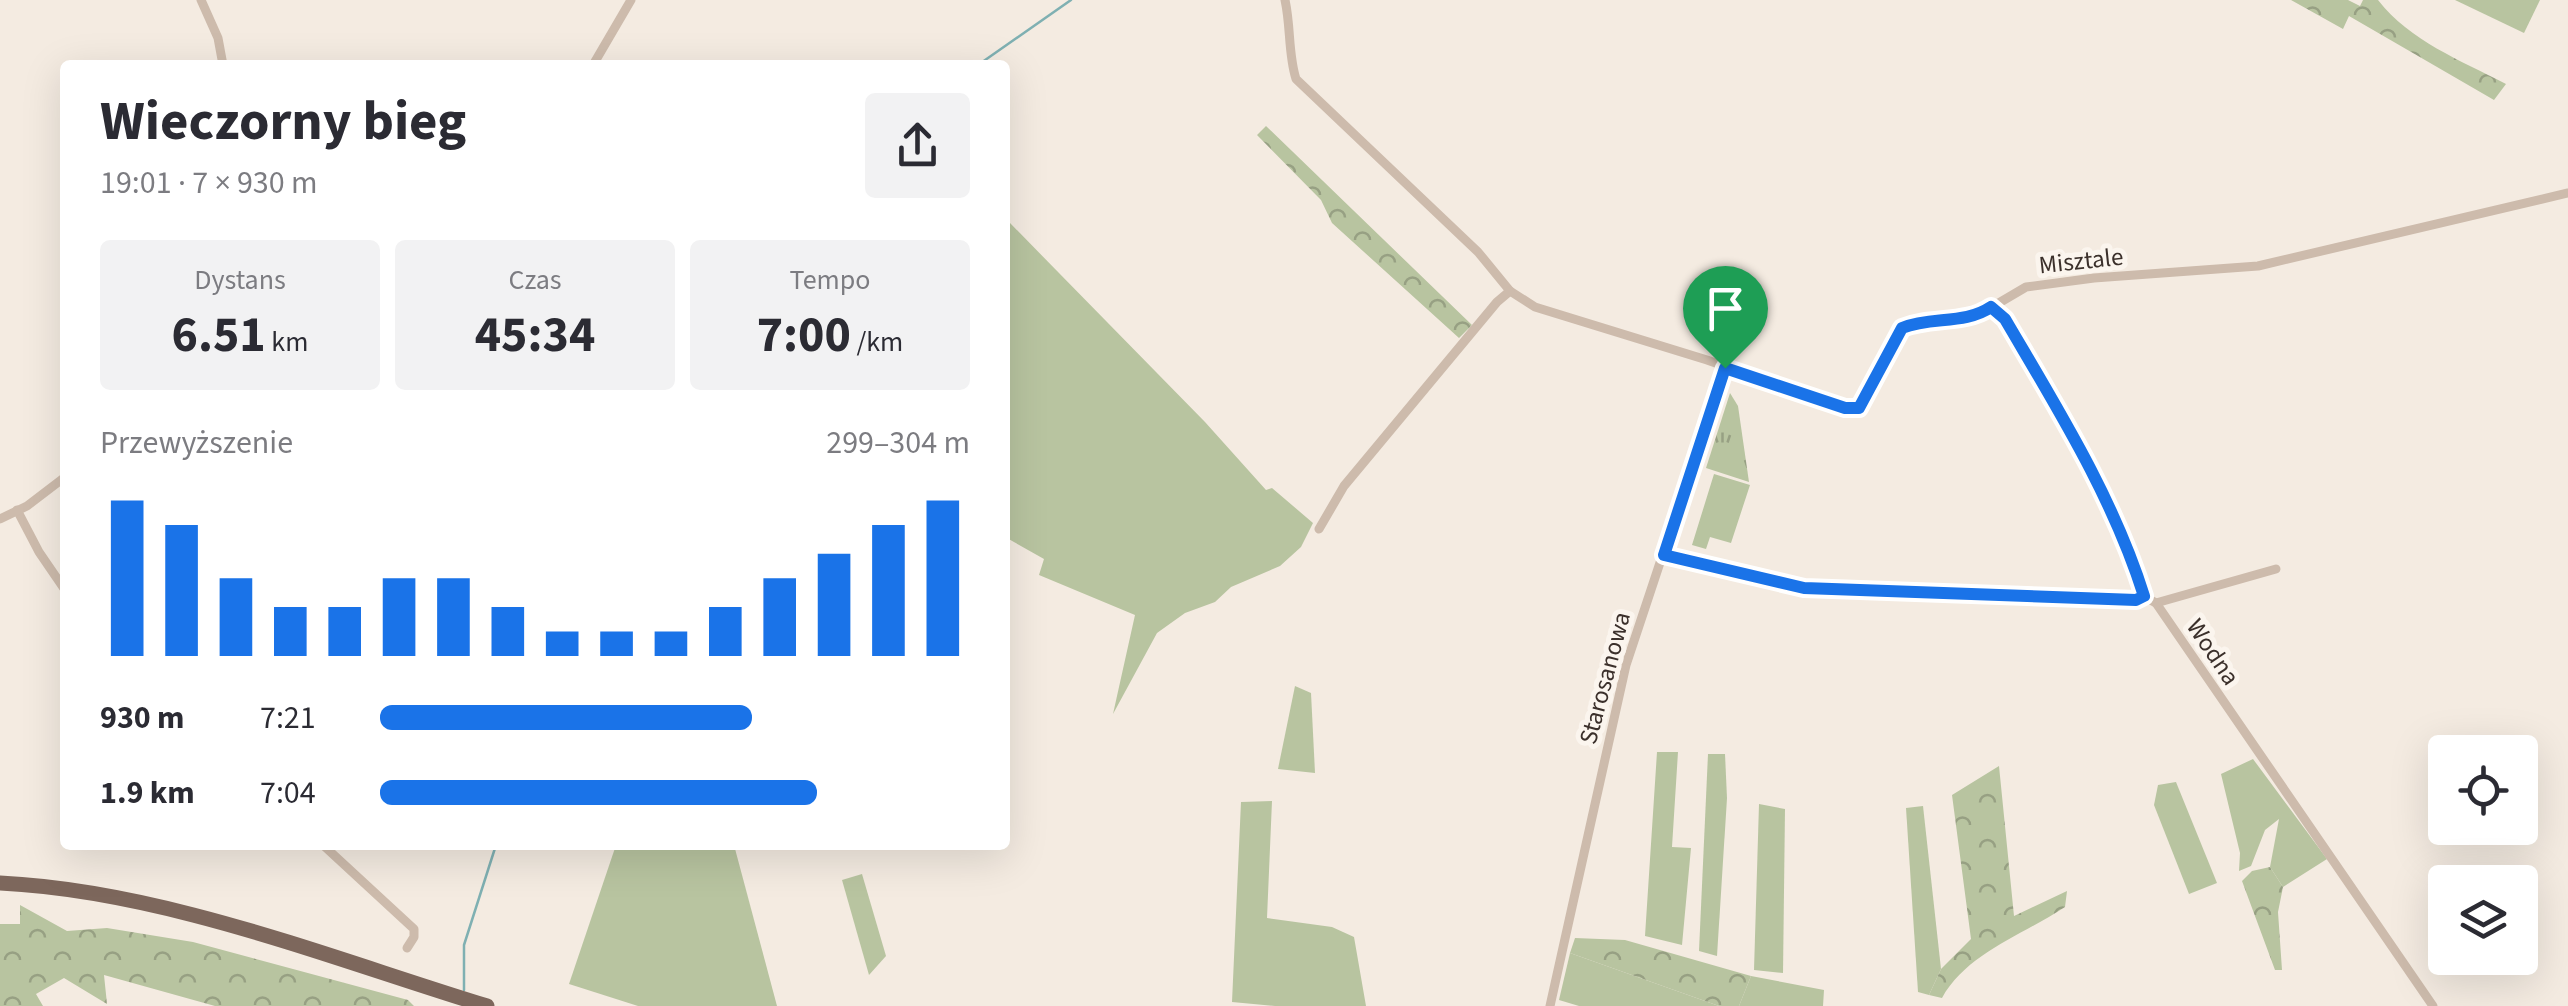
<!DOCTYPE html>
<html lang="pl">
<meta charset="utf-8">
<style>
:root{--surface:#fff;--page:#f2f2f3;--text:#2b2b33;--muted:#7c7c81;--accent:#1a73e8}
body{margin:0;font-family:"Source Sans 3",sans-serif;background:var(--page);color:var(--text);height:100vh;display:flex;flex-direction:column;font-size:38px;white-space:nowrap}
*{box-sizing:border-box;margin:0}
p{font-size:32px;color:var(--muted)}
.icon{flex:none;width:55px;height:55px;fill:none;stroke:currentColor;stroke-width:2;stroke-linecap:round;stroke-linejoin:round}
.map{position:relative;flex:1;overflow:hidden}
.drawer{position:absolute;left:60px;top:60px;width:950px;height:790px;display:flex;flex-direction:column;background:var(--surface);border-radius:10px;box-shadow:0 10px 40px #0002}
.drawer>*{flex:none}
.buttons{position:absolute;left:2428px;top:735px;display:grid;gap:20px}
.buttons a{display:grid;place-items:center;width:110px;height:110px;border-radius:10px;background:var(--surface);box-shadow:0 10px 40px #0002;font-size:50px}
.pin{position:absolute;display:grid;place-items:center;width:85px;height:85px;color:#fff;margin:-102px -42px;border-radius:50% 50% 50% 0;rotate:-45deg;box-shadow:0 0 10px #0007}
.pin .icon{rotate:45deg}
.round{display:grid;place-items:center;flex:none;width:105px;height:105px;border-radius:10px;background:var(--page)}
.head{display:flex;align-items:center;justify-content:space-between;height:170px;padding:0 40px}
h1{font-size:55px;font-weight:700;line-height:75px}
.stats{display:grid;grid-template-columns:repeat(3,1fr);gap:15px;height:170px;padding:10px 40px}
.stats div{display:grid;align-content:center;border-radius:10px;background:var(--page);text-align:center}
.stats b{font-size:50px;font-weight:700}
.stats small{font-size:28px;font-weight:400}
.stats p{font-size:28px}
.chart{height:280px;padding:20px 40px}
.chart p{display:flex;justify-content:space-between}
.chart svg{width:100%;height:180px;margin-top:10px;stroke:var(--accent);stroke-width:6}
ul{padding:0 40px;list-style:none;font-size:32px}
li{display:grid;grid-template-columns:160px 120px 1fr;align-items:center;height:75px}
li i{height:25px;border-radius:12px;background:var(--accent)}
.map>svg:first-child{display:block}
</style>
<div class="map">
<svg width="2568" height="1006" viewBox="0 0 2568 1006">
<defs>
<pattern id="forest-crowns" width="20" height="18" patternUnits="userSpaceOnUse" patternTransform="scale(2.5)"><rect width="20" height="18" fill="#b8c4a0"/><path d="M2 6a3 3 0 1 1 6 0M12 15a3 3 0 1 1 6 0" fill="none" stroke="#97a083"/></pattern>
<pattern id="park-tufts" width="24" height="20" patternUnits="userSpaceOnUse" patternTransform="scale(2.5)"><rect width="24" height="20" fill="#b8c4a0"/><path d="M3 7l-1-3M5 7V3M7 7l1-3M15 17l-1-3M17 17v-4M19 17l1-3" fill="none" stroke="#97a083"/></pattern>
</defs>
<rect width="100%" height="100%" fill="#f4ebe1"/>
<!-- grass -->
<g fill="#b8c4a0">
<path d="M2455 0H2540L2524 33Z"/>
<path d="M1010 223 1205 422 1266 490 1272 488 1313 523 1301 547 1280 566 1231 587 1215 602 1185 613 1157 633 1113 714 1135 615 1039 575 1044 559 1005 537V367L1010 361 1005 357V227Z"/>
<path d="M1714 474 1750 485 1731 543 1710 537 1706 549 1692 545Z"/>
<path d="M1295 686 1311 693 1315 773 1278 769Z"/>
<path d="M1657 752H1678L1672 847 1691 848 1682 945 1645 936Z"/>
<path d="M1708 754H1725L1727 798 1717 956 1699 951Z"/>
<path d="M2253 759 2327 859 2283 887 2270 867 2279 819 2265 830 2251 866 2239 871 2240 853 2221 774Z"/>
<path d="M2176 782 2217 883 2189 894 2154 805 2158 785Z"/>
<path d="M1272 801 1267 918 1332 927 1354 937 1366 1006H1275L1232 1002 1241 802Z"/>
<path d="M1759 804 1785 809 1783 973 1754 970Z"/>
<path d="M1923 806 1941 969 1929 995 1918 992 1906 808Z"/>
<path d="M616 845H734L777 1006H638L569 984Z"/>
<path d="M862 874 886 956 869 975 842 880Z"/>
<path d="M1570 953 1719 1006H1579L1559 1000Z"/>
<path d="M1751 976 1824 990 1823 1006H1739Z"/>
</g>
<!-- forest -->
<g fill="url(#forest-crowns)">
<path d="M2291 0H2348L2360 6 2363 0H2378C2410 41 2460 60 2506 84L2494 100 2349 16 2343 29Z"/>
<path d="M1266 126 1472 325 1459 338 1332 223 1321 200 1257 135Z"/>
<path d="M1999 766 2014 916 2067 891 2065 907C2023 935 1967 953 1942 998L1929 995 1941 969 1971 939 1952 795Z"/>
<path d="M2270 867 2283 887 2278 912 2282 970H2275L2242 881 2252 871Z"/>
<path d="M20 905 67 931 107 928 193 942 408 1000 414 1006H215L104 975 107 1004 64 978 36 994 43 1006H0V924H20Z"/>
<path d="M1575 938 1625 940 1751 976 1739 1006H1719L1570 953Z"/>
</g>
<!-- park -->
<path fill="url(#park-tufts)" d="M1730 393 1738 406 1749 482 1706 468Z"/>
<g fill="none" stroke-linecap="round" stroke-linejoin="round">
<!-- stream -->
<g stroke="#7fb0b2" stroke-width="2.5">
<path d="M978 65 1071 0"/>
<path d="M464 990V945L496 845"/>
</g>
<!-- minor -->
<g stroke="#cdbbac" stroke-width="9">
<path d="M201 0 218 38 223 65"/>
<path d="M1285 0C1291 27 1288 54 1296 79L1478 252 1510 291 1535 307 1707 360 1845 408 1859 407 1902 327 1920 321 1975 317 2026 287 2094 278 2258 266 2568 193"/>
<path d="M593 65 631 0"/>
<path d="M1991 307 2005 319C2057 409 2112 497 2145 597L2156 603 2433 1006"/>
<path d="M17 510 39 552 65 590"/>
<path d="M0 519 27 506 65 477"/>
<path d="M1319 529 1344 486 1497 302 1510 291"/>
<path d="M1664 555 1804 588 2136 600 2145 597"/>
<path d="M2156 603 2276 569"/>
<path d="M323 845 414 929V937L407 948"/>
<path d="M1550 1006 1626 665 1725 367"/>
</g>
<!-- primary -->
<path stroke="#7d675c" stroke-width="15" d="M0 883C164 891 330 958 487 1006"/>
</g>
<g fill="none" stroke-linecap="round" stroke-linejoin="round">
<!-- route casing -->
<g stroke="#fff" stroke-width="20">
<path id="route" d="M1991 307 2005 319C2057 408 2113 497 2144 596L2136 600 1804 588 1664 555 1725 368 1845 408H1859L1902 328C1932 316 1964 325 1991 307Z"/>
</g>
<!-- route -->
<use href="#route" stroke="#1a73e8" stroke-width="12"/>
</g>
<g text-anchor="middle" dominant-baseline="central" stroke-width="10" stroke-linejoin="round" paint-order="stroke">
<!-- street labels -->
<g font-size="25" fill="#3b302b" stroke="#fbf5ee">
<text transform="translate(2081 261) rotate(-6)">Misztale</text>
<text transform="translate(2213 652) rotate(56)">Wodna</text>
<text transform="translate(1605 678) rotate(-75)">Starosanowa</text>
</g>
</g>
</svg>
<div class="buttons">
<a><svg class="icon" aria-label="locate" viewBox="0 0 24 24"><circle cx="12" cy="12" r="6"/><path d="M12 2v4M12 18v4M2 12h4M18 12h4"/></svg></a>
<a><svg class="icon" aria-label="layers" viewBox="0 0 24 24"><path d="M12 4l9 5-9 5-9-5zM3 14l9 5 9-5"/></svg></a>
</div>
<div class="pin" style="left:1725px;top:368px;background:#1e9e55"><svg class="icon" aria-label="arrive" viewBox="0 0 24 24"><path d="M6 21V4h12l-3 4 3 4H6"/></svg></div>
<section class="drawer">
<div class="head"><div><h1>Wieczorny bieg</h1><p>19:01 · 7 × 930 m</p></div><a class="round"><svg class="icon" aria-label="share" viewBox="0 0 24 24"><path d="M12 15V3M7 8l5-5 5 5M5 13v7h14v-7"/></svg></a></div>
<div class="stats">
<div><p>Dystans</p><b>6.51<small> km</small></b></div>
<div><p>Czas</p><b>45:34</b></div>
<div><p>Tempo</p><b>7:00<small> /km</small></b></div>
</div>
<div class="chart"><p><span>Przewyższenie</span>299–304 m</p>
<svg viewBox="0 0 160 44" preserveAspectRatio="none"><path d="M5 44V6M15 44V12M25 44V25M35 44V32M45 44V32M55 44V25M65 44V25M75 44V32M85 44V38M95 44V38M105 44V38M115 44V32M125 44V25M135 44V19M145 44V12M155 44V6"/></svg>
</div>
<ul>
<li><b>930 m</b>7:21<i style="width:63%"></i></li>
<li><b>1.9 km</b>7:04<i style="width:74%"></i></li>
</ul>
</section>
</div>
